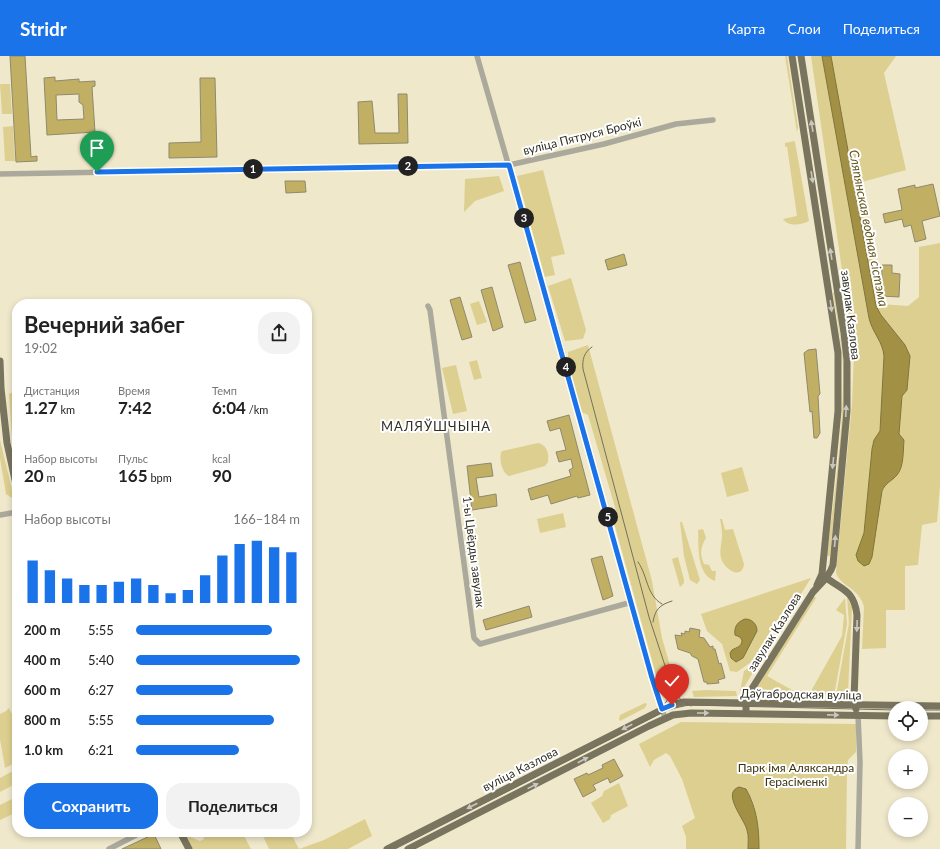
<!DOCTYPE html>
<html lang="ru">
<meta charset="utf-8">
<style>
:root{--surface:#fff;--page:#f2f2f2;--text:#222;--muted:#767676;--accent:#1a73e8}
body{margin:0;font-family:Lato,sans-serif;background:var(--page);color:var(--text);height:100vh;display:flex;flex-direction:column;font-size:15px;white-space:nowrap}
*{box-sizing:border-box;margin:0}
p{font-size:13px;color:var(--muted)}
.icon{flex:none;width:22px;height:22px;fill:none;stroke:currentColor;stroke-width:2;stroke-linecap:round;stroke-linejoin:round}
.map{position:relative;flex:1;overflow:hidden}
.panel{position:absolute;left:12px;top:243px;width:300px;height:538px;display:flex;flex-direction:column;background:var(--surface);border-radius:16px;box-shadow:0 2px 6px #0003}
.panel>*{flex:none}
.fabs{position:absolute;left:888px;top:645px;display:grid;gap:8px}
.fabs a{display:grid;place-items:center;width:40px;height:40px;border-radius:50%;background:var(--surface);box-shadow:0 2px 6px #0003;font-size:20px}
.pin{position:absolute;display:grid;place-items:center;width:34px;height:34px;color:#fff;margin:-41px -17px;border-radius:50% 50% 50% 0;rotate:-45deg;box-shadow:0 0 4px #0007}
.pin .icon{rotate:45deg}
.km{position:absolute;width:20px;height:20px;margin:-10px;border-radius:50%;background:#222;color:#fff;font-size:11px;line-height:20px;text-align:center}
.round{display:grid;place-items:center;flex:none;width:42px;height:42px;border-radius:16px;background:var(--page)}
.summary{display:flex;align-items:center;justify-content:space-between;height:68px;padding:0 12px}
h1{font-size:22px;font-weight:700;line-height:30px}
.figures{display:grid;grid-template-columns:repeat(3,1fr);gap:6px;height:68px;padding:4px 12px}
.figures div{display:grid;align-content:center}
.figures b{font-size:17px;font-weight:700}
.figures small{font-size:11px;font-weight:400}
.figures p{font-size:11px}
.chart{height:112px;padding:8px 12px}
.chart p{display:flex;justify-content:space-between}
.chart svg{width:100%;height:72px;margin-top:4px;stroke:var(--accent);stroke-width:6}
.primary-button{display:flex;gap:8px;margin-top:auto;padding:8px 12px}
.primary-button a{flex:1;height:46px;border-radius:16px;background:var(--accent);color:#fff;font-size:16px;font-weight:700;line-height:46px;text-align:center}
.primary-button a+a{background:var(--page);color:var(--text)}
ul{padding:0 12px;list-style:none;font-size:13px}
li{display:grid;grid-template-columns:64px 48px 1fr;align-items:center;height:30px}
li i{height:10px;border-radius:5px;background:var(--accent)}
header{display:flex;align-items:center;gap:24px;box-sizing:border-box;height:56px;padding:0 20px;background:var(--accent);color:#fff}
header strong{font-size:19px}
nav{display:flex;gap:22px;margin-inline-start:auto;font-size:14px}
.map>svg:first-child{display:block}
</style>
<header>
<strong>Stridr</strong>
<nav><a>Карта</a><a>Слои</a><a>Поделиться</a></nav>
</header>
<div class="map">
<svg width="940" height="793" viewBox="0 0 940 793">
<rect width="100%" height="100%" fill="#efe8cb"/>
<!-- green -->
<g fill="#ddcf8f">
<path d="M785 0H787L798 71 797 76Z"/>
<path d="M811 0H822L869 262C872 276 883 286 884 300L880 375 874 384 872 393 864 477 856 502 884 431 897 419 901 413 904 385 899 378 902 340 907 334 910 300 907 292 878 255 874 243 831 0H896L884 17 906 114 862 126 876 206 881 248 908 250 919 241V191L940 187V429L937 466 922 469 918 509 905 510V554H886V592L862 593 864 551C860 532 838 529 836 516L852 348 854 297Z"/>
<path d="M0 28H10L12 58H2Z"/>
<path d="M13 70 15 105H5L3 71Z"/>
<path d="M794 85 795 86 809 165C801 169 788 171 783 163L797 160 787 90 785 91V87Z"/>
<path d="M543 114 565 198 551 201 555 219 545 221 517 120Z"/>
<path d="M499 120 504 135 475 145 464 156 465 123Z"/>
<path d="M571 222 586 274 583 283 565 285 548 230Z"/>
<path d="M835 236 844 310V354L830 500H827C834 438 844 374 843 312 842 287 837 262 833 237Z"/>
<path d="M479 245 487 266 477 269 470 248Z"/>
<path d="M588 289 652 525 662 582 675 627 667 637H661L613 463 617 458 588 359 582 356 568 305V296Z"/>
<path d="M477 304 482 322 474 324 469 306Z"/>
<path d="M456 309 467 355 453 358 442 312Z"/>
<path d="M15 335 17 351V384L12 382 9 338Z"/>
<path d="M0 384 14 442H12L6 438 0 402Z"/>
<path d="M538 387C547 389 549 397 548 406L545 410 509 420C502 418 498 401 502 395Z"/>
<path d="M742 411 749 435 727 441 721 417Z"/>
<path d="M563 457 566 471 540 477 537 463Z"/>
<path d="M720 463H722L725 474 733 473 744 508C742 525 724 513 721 502 719 495 722 486 722 479 722 474 721 469 720 463Z"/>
<path d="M680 466H682L700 524 697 528 690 524 684 500Z"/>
<path d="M703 473 706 482C700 492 700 498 704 508L709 509 712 515H716L715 525C696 518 699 491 698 474Z"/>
<path d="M678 501 684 524V527L680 531 672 503Z"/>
<path d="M811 522 794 549 785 552 754 604 737 616 730 615 722 588 707 575 701 558Z"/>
<path d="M813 540 816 542 767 620 792 634 811 635 842 580 844 559 836 554 845 542 847 568 835 634 832 639H818L817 642 755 640V634Z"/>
<path d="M847 541 852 551 848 636 845 640H835L837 634 849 567Z"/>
<path d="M755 607 756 611 742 635H740L744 615Z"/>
<path d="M706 634 736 635 737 640 694 641 692 635Z"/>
<path d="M645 647 647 648 645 652 620 665 619 663 620 659Z"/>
<path d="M9 652 17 669V715L13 708 5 712 0 683V658L6 655Z"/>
<path d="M681 666 856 668V696L848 704 847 714 846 793H759C759 778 758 738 741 731L736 732C726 746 743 760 747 773 749 780 748 787 748 793H686V781L682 770 695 762 682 723 670 700 666 697 654 704 650 711 639 688Z"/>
<path d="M13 715 17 723V727L0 736V722Z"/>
<path d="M619 727 628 750 611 759 610 763 603 767 591 747 602 740 604 735Z"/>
<path d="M12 743 17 756 0 764V749Z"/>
<path d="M365 763 372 780 348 793H269L261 776H290L299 793 324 784Z"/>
<path d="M206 776H242L251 793H193L185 781 188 780 200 785 204 783 203 778Z"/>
</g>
<!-- water -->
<g fill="#a29145" stroke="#80743b">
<path d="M822 0H831L876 250 881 259 905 289 910 300 907 334 902 340 899 378 904 384C903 395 904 411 897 419 892 425 885 427 882 435L872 501 869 508 864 510 858 505 856 499 864 477 872 393 874 384 880 375 884 300C883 286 872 276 869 262Z"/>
<path d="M745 563C752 563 757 568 757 575L743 602 736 606 731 602 730 597 732 594C737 591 742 591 742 584L740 581 735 579C734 571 737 566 745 563Z"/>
<path d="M739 731 746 733C757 752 759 772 759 793H748C748 787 749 780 747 774 745 764 721 737 739 731Z"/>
</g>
<!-- building -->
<g fill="#c1b064" stroke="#8f896e" fill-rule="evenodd">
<path d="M10 0H25L31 101 37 100V105L16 106Z"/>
<path d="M55 21V25L79 23V26L95 25V30L92 31 95 76 47 79 44 22ZM79 38V46L83 49 84 63 57 64 56 39Z"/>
<path d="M200 22H215L217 101 169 102V87L201 86Z"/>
<path d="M398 38H407L408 87 359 88 358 46 372 45 375 77H399Z"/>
<path d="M285 125H305L306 136 286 137Z"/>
<path d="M933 128 940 160 922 165 926 183 915 186 911 169 904 171 902 163 885 167 883 158 902 154 898 133 915 129V132Z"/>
<path d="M624 198 627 209 608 214 605 204Z"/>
<path d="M520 206 536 264 525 267 508 209Z"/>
<path d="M882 209H892V217L900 218 899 241 881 240Z"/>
<path d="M492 231 503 271 493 275 481 234Z"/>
<path d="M460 241 472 281 462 284 450 244Z"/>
<path d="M816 293 820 338 818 340 820 377 817 382H814L812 355 810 356 804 297 808 294Z"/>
<path d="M569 359 590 439 578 442 577 440 551 448 548 439 531 444 528 433 571 420 569 414 573 412 571 403 559 406 556 396 566 394 560 372 550 375 547 365Z"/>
<path d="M491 407 493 420 476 422 479 441 496 438 497 450 472 454 467 410Z"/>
<path d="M602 500 613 540 603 544 591 503Z"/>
<path d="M529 550 532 561 486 574 483 564Z"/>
<path d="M690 572 700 574 699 581 704 582 710 591 713 590V593H715L719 608 721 607 725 622 718 624 719 627 707 628V626H704L698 603 692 600 690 597 678 593 675 579 682 580 681 577 685 578V575L689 576Z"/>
<path d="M614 703 623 720 610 727 608 722 593 729 596 734 583 741 574 723 587 717 588 719 603 712 602 709Z"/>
<path d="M154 778 161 793H122Z"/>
</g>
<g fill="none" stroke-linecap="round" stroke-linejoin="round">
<!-- minor -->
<g stroke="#aba99c" stroke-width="5.5">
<path d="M477 0 561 291 652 622 665 662"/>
<path d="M0 118 509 109 604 88 676 68 713 64"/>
<path d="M428 250 430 254 474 582 480 588 632 546"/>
<path d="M0 459 17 456"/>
<path d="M858 659 860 706 858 793"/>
<path d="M109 793 142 776"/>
</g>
<!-- major -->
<g stroke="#79745e" stroke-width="7">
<path d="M792 0 838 297V355L822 518 817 529"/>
<path d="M0 305 1 332 7 387 17 433"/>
<path d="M824 520C841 534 854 533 857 559L854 644 856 653"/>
<path d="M746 657V642L813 536 826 522 831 514 833 509 847 355V304L844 277 801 0"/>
<path d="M921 660H940"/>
<path d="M180 776 189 793"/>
<path d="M387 793 671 649 684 646 940 650"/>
<path d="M408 793 649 670 673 659 691 657 895 660"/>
</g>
<!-- tram -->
<g stroke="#74705f" stroke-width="1">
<path d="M592 291C584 296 582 304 583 313L649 561 673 634 681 644 691 650"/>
<path d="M638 506C648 520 646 539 662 548"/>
<path d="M653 566C655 554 659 549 672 545"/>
<path d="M921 654H940"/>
<path d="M658 658 668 643 670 630"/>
<path d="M395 793 663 656 675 652 689 649 895 654"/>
</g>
</g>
<!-- one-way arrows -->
<defs><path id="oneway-solid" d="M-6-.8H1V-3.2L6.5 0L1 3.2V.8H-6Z"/></defs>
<g fill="#c9c7bf">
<use href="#oneway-solid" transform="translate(812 70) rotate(-99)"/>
<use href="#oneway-solid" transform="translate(812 121) rotate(81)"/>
<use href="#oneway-solid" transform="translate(831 198) rotate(-99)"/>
<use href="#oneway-solid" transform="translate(831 250) rotate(82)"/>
<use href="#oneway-solid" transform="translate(846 355) rotate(-87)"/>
<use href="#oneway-solid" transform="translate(833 407) rotate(96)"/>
<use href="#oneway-solid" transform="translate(835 485) rotate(-85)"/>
<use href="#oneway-solid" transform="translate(857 570) rotate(92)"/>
<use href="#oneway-solid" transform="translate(703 657)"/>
<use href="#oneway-solid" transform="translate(833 659) rotate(1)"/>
<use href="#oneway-solid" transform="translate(627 671) rotate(153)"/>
<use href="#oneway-solid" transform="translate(583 704) rotate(-28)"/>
<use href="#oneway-solid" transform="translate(533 730) rotate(-26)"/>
<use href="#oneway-solid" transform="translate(472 750) rotate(153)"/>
</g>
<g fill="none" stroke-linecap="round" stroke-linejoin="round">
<!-- route casing -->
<g stroke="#fff" stroke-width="8">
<path id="route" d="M97 116 509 109 652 622 662 653 672 649"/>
</g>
<!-- route -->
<use href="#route" stroke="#1a73e8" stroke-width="5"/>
</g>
<g text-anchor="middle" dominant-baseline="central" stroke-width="4" stroke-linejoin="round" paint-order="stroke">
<!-- street labels -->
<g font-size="12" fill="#312f24" stroke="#fff">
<text transform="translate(582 80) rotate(-14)">вуліца Пятруся Броўкі</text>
<text transform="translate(851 259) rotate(83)">завулак Казлова</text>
<text transform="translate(474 496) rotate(83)">1-ы Цвёрды завулак</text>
<text transform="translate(774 576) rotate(-58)">завулак Казлова</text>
<text transform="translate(801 638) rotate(1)">Даўгабродская вуліца</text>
<text transform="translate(520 713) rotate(-27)">вуліца Казлова</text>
</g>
<!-- park labels -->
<g font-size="12" fill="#3b3311" stroke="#fff">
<text x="796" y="711">Парк імя Аляксандра<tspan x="796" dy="14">Герасіменкі</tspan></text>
</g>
<!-- water labels -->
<g font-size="13" font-style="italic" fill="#63571e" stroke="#fff">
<text transform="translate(869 172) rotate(79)">Сляпянская водная сістэма</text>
</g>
<!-- neighbourhood labels -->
<g font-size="13" letter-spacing="1" fill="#312f24" stroke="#fff">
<text x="436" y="370">МАЛЯЎШЧЫНА</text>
</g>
</g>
</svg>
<div class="fabs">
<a><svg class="icon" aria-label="locate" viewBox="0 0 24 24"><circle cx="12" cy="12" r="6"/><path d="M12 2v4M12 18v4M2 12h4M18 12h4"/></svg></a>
<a>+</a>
<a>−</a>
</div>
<div class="pin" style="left:97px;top:116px;background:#1e9e55"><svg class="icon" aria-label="arrive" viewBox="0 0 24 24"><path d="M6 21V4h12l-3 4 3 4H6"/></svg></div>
<div class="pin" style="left:672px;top:649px;background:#d93025"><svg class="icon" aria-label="check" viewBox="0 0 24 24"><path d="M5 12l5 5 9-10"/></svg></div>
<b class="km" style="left:253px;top:113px">1</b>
<b class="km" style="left:408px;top:110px">2</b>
<b class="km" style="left:524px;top:162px">3</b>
<b class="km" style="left:566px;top:311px">4</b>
<b class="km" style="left:608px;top:461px">5</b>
<section class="panel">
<div class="summary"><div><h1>Вечерний забег</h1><p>19:02</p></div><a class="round"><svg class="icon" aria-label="share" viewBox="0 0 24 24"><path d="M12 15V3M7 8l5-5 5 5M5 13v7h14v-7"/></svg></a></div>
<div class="figures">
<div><p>Дистанция</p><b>1.27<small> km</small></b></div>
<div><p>Время</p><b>7:42</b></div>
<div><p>Темп</p><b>6:04<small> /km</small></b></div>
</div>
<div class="figures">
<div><p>Набор высоты</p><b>20<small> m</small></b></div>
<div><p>Пульс</p><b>165<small> bpm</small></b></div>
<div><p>kcal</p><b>90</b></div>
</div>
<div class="chart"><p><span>Набор высоты</span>166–184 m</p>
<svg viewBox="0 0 160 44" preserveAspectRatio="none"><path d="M5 44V18M15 44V24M25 44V29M35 44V33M45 44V33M55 44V31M65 44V29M75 44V33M85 44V38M95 44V36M105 44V27M115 44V15M125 44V8M135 44V6M145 44V10M155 44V13"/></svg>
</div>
<ul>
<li><b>200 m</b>5:55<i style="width:83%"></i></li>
<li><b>400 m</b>5:40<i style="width:100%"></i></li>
<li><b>600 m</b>6:27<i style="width:59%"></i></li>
<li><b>800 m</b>5:55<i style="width:84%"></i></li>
<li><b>1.0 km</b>6:21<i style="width:63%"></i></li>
</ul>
<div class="primary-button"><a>Сохранить</a><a>Поделиться</a></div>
</section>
</div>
